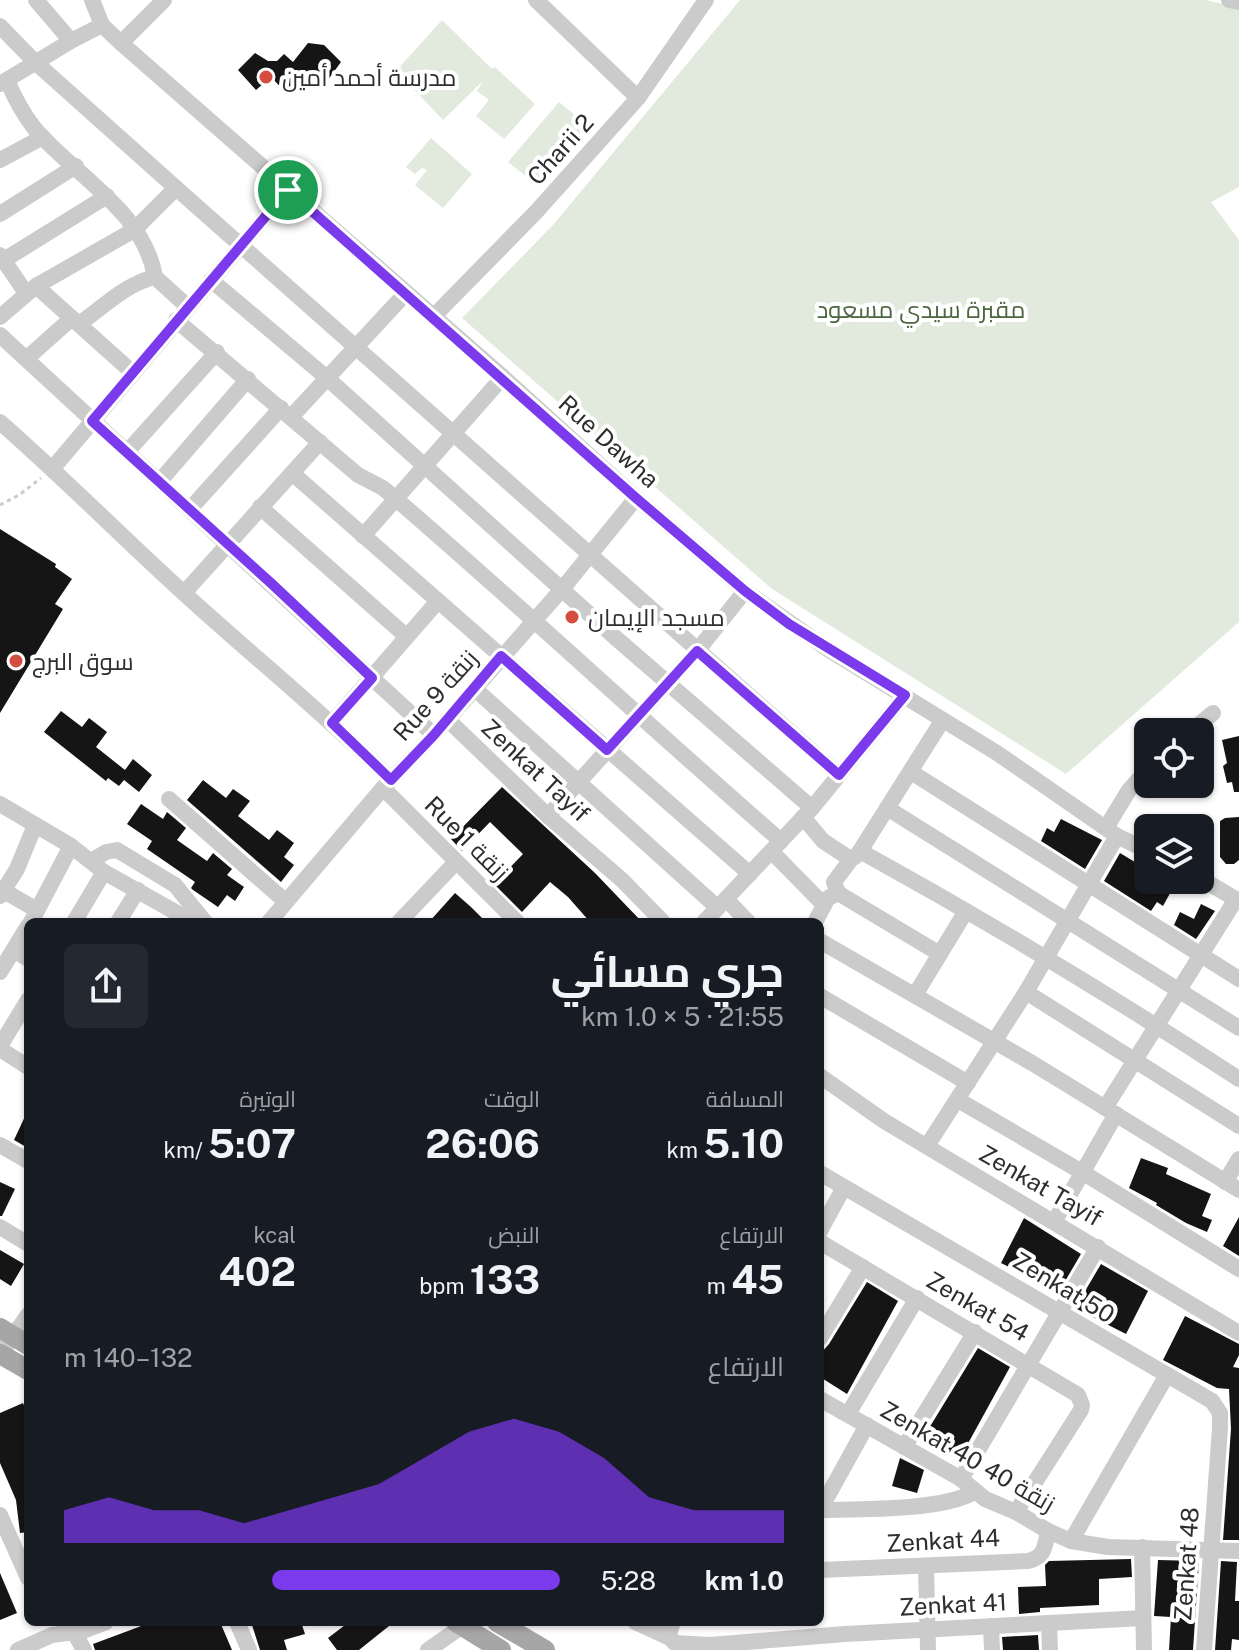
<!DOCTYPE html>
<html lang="ar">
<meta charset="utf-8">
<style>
:root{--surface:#171b24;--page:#242831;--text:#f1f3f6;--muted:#9ea1a6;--accent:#7c3aed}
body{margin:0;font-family:"Public Sans",Cairo,sans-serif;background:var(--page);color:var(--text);direction:rtl;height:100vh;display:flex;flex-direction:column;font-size:30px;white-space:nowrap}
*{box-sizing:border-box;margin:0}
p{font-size:26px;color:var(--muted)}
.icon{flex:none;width:44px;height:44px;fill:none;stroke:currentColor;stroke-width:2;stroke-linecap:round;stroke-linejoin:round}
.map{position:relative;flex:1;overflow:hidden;direction:ltr}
.details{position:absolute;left:24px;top:918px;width:800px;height:708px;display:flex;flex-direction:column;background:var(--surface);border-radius:12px;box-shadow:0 2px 6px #0004;direction:rtl}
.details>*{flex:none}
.controls{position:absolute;left:1134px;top:718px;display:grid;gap:16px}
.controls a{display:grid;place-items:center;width:80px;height:80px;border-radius:12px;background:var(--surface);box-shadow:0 2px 6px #0004;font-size:40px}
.pin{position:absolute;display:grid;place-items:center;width:68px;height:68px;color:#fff;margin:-34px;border:4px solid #fff;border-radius:50%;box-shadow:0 2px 8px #0007}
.round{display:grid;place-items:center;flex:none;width:84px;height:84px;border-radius:12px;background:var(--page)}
.overview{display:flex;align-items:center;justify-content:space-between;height:136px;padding:0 40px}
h1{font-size:44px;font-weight:700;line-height:60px}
.metrics{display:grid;grid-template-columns:repeat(3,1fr);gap:12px;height:136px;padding:8px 40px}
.metrics div{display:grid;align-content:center}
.metrics b{font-size:40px;font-weight:700}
.metrics small{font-size:22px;font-weight:400}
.metrics p{font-size:22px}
.chart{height:224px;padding:16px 40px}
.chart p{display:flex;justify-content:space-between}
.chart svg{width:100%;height:144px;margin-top:8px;fill:var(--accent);opacity:.7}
ul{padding:0 40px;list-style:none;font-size:26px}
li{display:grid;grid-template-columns:128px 96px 1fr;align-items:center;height:60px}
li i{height:20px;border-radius:10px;background:var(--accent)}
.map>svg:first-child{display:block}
</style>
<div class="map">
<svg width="1239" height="1650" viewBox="0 0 1239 1650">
<rect width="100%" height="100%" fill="#fff"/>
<!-- green -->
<g fill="#e2eadd">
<path d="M740 0H1206L1239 8V187L1211 202 1239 240V622L1066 774 772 589 462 318 553 225Z"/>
<path d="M442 20 492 69 495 67 535 104 504 139 476 116 489 100 477 91 483 81 443 120 396 71Z"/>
<path d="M559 102 587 125 537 185 508 162Z"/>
<path d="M431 138 472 174 443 208 415 185 427 170 422 168 415 174 406 167Z"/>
</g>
<!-- building -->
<g fill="#151515">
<path d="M308 43 324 45 341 62 325 84 317 77 308 88 300 81 289 96 271 77 256 90 238 70 255 53 268 61H277L284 54 293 62Z"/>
<path d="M0 529 56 564 55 567 72 579 55 604 63 609 0 713Z"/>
<path d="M61 711 82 727 89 718 107 732 96 747 125 770 133 759 152 775 139 792 124 780 119 786 108 778 106 781 44 732Z"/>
<path d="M1239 736V792H1234L1232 782 1227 783 1223 766 1227 763 1222 740Z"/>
<path d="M203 780 226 798 233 789 250 801 238 816 269 840 277 830 294 843 284 857 294 865 281 882 187 800Z"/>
<path d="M502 787 595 873 642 922H590L568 897 550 882 522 912 494 884 523 854 490 822 462 851 451 839Z"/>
<path d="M141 804 163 819 167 812 186 828 177 840 207 861 213 853 232 869 227 875 244 887 235 901 227 895 218 907 193 890 191 888 195 882 147 849 152 841 127 824Z"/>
<path d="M1239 817V860L1234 864H1226L1220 857V821L1225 818Z"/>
<path d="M1061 819 1102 840 1085 869 1041 841 1047 828 1054 832Z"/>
<path d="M1120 853 1148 870V880H1164L1174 886 1163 906 1157 902 1151 911 1104 881Z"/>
<path d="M455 893 471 907 486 922H429Z"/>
<path d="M1201 904 1215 911 1196 939 1174 925 1180 912 1194 919Z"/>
<path d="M28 1110V1148L14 1140Z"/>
<path d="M1141 1158 1168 1168 1166 1174 1211 1194 1202 1216 1212 1220 1207 1232 1186 1223 1156 1205 1157 1203 1129 1188Z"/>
<path d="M0 1182 15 1189 2 1216H0Z"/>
<path d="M1239 1217V1256L1223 1246Z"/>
<path d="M1024 1218 1081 1254 1057 1295 1036 1284 1037 1281 1001 1263Z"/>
<path d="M0 1250 24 1264 11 1286 0 1279Z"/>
<path d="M1101 1264 1148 1291 1126 1334 1075 1308Z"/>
<path d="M867 1282 898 1301 847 1394 820 1377V1354L829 1344Z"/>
<path d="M1185 1316 1239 1344V1355L1233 1367 1239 1368V1540H1223L1231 1429 1229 1389 1217 1388 1163 1360Z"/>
<path d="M978 1348 1010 1367 960 1458 923 1438Z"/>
<path d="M23 1403 28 1416V1532L20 1533 16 1500 0 1463V1413Z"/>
<path d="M900 1458 924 1470 917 1493 892 1486Z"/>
<path d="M1131 1559 1132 1577 1099 1579V1605L1040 1608V1612L1019 1614 1018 1587 1046 1586 1045 1565 1049 1561Z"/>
<path d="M1158 1560 1199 1561 1193 1650H1169L1171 1617 1154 1616Z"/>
<path d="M1221 1561 1237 1562 1235 1601H1239V1640L1232 1639 1231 1650H1215Z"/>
<path d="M0 1573 17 1613 0 1620Z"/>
<path d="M152 1622H220L232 1650H95L93 1644Z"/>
<path d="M251 1622H301L305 1634 284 1640 287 1650H260Z"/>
<path d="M349 1622H394L359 1650H337L328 1638Z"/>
<path d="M1038 1635 1039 1650H1003L1002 1637Z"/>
</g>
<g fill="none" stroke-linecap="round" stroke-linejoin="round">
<!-- path -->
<path stroke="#cbcbcb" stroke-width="3" stroke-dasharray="4 4" stroke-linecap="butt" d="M0 505 19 495 41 478"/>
<!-- minor -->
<g stroke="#cbcbcb" stroke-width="16">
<path d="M36 0 71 41"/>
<path d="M92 0 102 25 121 43 503 377 636 498 745 591 829 650 997 753 1117 836 1148 851"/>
<path d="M536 0 638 98"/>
<path d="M1229 0 1239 2"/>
<path d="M0 26 35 62 176 188 839 775"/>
<path d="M121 43 164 0"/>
<path d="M7 80C14 97 24 115 35 129 75 176 144 211 155 277"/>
<path d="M0 84 71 41 102 25"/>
<path d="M0 160 43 137"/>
<path d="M0 214 76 166"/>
<path d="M0 255 26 293"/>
<path d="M4 260 107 196"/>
<path d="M211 280 327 378 617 639 812 808"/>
<path d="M36 286 132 372"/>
<path d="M0 317 36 286 134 230 176 188"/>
<path d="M433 317 536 212 638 98 706 0"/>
<path d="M176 320 358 475 383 488 396 499C526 611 651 728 781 841"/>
<path d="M79 324C102 308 127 283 155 277L188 307"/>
<path d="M0 335 434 735"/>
<path d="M26 359 72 318"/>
<path d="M291 417 406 293"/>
<path d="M0 422C64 478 124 539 187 596 255 658 326 715 391 780"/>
<path d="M127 452 217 352"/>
<path d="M53 468 288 190"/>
<path d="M292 473 750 874"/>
<path d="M159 482 248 379"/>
<path d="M260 507 406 636"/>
<path d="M190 509 281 408"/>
<path d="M363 536 503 377"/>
<path d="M184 593 320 442"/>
<path d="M474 688 718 908"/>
<path d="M447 719 548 816 622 880 663 922"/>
<path d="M332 723 438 601"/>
<path d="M1190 732 1213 713"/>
<path d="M911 772 1239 979"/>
<path d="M383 788 517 922"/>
<path d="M169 799 285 901"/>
<path d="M0 804 71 846 104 872 193 922"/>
<path d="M887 808 1239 1028"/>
<path d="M548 816 697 651 745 591"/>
<path d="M803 817 823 841 849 858 855 857 860 851C989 922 1115 998 1239 1079"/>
<path d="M1106 828 1129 790 1148 769"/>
<path d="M860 851 942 721"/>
<path d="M772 852 824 905"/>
<path d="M91 861 106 852 117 850 175 885 205 922"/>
<path d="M1200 878 1239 901"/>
<path d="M4 891 37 910"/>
<path d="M838 893 834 882 852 858"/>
<path d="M0 896 17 869 35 825"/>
<path d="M727 900 748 922"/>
<path d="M31 922 71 846"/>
<path d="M74 922 104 872"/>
<path d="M118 922 138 890"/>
<path d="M269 922 383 788 434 735 563 588 636 498"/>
<path d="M399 922 456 862"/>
<path d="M704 922 812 808 905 695"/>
<path d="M815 922 828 898 838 893 940 954"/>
<path d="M820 941 1032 1063 1239 1190"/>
<path d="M14 950 28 959"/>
<path d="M0 972 28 926"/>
<path d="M1026 992 1239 1126"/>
<path d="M915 995 966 911"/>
<path d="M820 996 968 1083"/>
<path d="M0 1046 28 1000"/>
<path d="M0 1049 28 1067"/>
<path d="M820 1076 884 1121 1239 1333"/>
<path d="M958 1100 1082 1172 1239 1269"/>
<path d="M1105 1108 1236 899"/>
<path d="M0 1145 28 1161"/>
<path d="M927 1146 1026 992 1117 836"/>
<path d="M820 1173 1212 1401 1220 1413V1428L1204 1650"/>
<path d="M1225 1182 1239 1159"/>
<path d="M1054 1222 1116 1114"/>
<path d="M0 1227 28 1244"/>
<path d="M820 1231 844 1187"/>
<path d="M820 1242 1078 1395 1082 1405 1081 1410 1016 1512"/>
<path d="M820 1338 863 1267"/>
<path d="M6 1346 28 1315"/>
<path d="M820 1399 961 1479 985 1499 1016 1512 1048 1531 1071 1541 1108 1547 1239 1551"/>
<path d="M848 1414 917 1298"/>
<path d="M904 1447 975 1332"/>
<path d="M961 1479 1098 1247"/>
<path d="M820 1510C859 1509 942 1511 974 1492"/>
<path d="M820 1510 867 1425"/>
<path d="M0 1515 28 1578"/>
<path d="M1071 1541 1167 1375"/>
<path d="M1142 1547 1144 1650"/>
<path d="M926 1566 928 1650"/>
<path d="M820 1570 1028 1561C1045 1557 1045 1546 1048 1531"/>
<path d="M237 1622 249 1650"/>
<path d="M635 1622 670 1638"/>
<path d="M673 1622 670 1631V1638L675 1643 710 1645 845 1634 1143 1618"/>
<path d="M1049 1623 1050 1650"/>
<path d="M991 1626 992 1650"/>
<path d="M74 1632 84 1650"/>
<path d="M18 1650 52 1635 83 1631 106 1622"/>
<path d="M428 1650 468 1622"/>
</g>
<!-- major -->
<g stroke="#a6a6a6" stroke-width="20">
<path d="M0 1328 28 1345"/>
<path d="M0 1354 28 1370"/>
<path d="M456 1622 501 1650"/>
<path d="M497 1622 545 1650"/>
</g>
</g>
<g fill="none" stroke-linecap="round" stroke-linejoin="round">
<!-- route casing -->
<g stroke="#fff" stroke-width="16">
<path id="route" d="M288 190 636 498 745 591 789 624 905 695 839 775 697 651 607 750 501 656 434 735 391 780 332 723 372 678 272 584 92 421Z"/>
</g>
<!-- route -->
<use href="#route" stroke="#7c3aed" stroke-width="10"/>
</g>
<!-- markers -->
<g fill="#d54c40" stroke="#fff" stroke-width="3">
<circle cx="266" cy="77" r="8"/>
<circle cx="572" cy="617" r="8"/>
<circle cx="16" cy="661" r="8"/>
</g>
<g text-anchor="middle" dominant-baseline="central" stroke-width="8" stroke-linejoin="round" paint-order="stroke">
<!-- poi labels -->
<g font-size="24" fill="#2e2e2e" stroke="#fff" text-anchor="start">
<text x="282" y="77">مدرسة أحمد أمين</text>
<text x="588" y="617">مسجد الإيمان</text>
<text x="32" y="661">سوق البرج</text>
</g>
<!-- street labels -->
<g font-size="24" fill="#2e2e2e" stroke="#fff">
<text transform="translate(560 149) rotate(-48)">Charii 2</text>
<text transform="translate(609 441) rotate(42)">Rue Dawha</text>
<text transform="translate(435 695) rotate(-48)">Rue 9 زنقة</text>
<text transform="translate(536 770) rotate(43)">Zenkat Tayif</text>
<text transform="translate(467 838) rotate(45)">Rue 1 زنقة</text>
<text transform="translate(1041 1185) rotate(30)">Zenkat Tayif</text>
<text transform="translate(1064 1287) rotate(31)">Zenkat 50</text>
<text transform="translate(978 1306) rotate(30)">Zenkat 54</text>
<text transform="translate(968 1456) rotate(30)">Zenkat 40 زنقة 40</text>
<text transform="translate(943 1540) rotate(-3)">Zenkat 44</text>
<text transform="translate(1186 1564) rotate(-86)">Zenkat 48</text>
<text transform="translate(953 1604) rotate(-3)">Zenkat 41</text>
</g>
<!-- park labels -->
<g font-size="24" fill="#4c6640" stroke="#fff">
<text x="921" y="309">مقبرة سيدي مسعود</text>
</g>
</g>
</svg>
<div class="controls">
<a><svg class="icon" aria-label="locate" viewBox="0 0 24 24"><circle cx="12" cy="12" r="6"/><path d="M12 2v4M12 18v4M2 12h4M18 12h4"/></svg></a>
<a><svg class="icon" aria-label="layers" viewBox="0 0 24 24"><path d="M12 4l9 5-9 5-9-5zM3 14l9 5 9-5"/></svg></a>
</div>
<div class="pin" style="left:288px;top:190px;background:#1e9e55"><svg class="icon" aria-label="arrive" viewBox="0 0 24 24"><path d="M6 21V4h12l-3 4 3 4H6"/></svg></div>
<section class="details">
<div class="overview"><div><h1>جري مسائي</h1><p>21:55 · 5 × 1.0 km</p></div><a class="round"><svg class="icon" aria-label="share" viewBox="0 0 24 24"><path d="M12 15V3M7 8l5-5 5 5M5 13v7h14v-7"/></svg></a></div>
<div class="metrics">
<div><p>المسافة</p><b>5.10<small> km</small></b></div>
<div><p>الوقت</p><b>26:06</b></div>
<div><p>الوتيرة</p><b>5:07<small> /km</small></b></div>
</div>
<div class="metrics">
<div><p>الارتفاع</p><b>45<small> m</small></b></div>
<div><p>النبض</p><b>133<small> bpm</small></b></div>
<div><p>kcal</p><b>402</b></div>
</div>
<div class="chart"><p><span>الارتفاع</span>132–140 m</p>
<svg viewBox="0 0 160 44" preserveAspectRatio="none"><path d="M0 44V34L10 30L20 34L30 34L40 38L50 34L60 30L70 26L80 18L90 10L100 6L110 10L120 18L130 30L140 34L150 34L160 34V44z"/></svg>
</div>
<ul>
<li><b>1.0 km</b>5:28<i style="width:58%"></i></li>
</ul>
</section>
</div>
